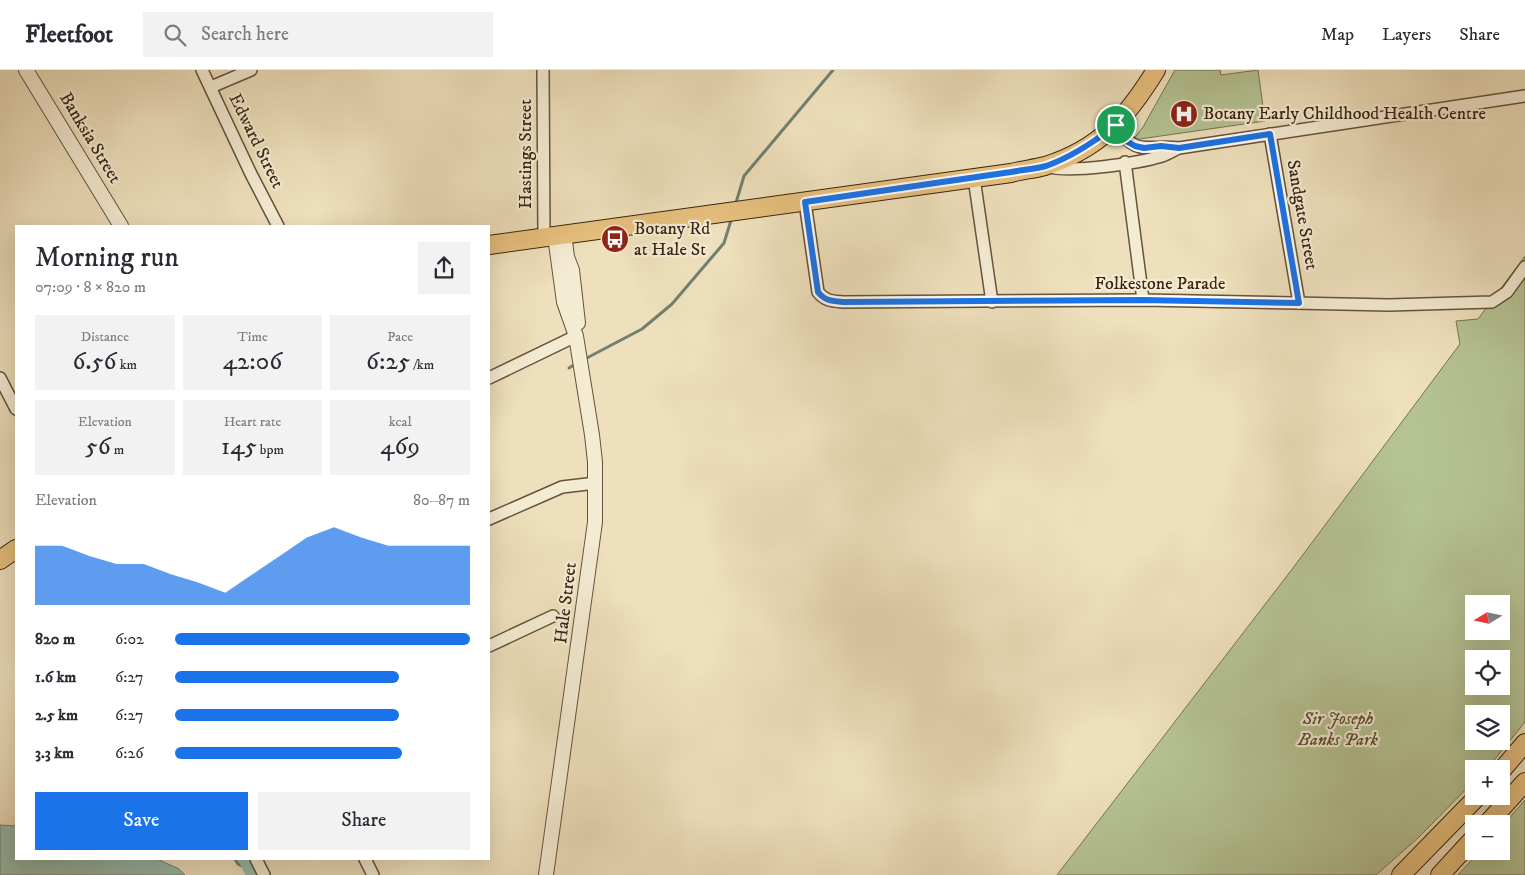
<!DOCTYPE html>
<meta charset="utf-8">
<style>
:root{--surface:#fff;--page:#f2f2f3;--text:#2b2b33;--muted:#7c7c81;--line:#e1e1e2;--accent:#1a73e8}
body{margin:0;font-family:"IM FELL DW Pica",serif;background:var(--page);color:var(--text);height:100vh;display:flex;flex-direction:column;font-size:19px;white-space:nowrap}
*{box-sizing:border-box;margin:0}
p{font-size:16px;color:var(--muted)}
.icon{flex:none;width:28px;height:28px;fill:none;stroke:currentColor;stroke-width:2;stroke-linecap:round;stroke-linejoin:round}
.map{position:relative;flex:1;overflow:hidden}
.drawer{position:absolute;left:15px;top:155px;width:475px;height:635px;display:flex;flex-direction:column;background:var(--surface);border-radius:0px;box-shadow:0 5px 20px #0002}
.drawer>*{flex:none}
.needle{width:32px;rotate:260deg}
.buttons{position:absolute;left:1465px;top:525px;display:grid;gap:10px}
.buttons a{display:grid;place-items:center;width:45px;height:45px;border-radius:0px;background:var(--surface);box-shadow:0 5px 20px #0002;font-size:25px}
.pin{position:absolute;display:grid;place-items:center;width:42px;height:42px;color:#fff;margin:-21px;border:2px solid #fff;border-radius:50%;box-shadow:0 1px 5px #0007}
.round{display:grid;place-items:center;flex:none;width:52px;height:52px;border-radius:0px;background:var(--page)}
.summary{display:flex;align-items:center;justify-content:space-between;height:85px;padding:0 20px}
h1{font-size:28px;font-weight:600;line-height:38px}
.figures{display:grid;grid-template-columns:repeat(3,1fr);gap:8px;height:85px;padding:5px 20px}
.figures div{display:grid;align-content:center;border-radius:0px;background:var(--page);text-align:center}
.figures b{font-size:25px;font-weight:600}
.figures small{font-size:14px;font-weight:400}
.figures p{font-size:14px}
.chart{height:140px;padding:10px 20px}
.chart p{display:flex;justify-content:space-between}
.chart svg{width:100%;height:90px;margin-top:5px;fill:var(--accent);opacity:.7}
.cta{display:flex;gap:10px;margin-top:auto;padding:10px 20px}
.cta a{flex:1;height:58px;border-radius:0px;background:var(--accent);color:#fff;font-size:20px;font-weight:600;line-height:58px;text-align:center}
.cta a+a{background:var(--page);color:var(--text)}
ul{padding:0 20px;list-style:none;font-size:16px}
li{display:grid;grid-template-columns:80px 60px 1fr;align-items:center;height:38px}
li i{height:12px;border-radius:6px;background:var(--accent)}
header{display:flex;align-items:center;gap:30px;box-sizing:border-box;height:70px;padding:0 25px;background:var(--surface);border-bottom:1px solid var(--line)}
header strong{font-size:24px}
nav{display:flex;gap:28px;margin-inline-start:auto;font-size:18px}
.search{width:350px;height:45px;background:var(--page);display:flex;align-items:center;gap:12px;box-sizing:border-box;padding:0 18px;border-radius:0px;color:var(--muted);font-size:19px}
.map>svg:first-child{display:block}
</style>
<header>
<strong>Fleetfoot</strong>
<div class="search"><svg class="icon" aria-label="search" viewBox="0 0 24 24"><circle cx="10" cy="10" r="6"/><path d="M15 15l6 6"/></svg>Search here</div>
<nav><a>Map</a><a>Layers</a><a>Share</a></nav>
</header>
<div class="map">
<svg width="1525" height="805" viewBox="0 0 1525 805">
<rect width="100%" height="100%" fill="#eee0bc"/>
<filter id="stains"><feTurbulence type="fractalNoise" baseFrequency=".004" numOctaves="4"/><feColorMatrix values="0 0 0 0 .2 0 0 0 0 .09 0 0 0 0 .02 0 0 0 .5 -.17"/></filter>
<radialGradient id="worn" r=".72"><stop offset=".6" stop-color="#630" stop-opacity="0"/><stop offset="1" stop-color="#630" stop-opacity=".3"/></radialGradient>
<!-- green -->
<g fill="#b5c393" stroke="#767452" fill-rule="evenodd">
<path d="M1175 0H1220L1221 5 1258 0 1265 51 1133 70 1143 57Z"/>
<path d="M1525 186V652L1491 694 1486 699H1474V711L1419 767 1376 805H1057L1293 498 1460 274 1456 251 1478 249ZM1474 534H1501V561H1474ZM1474 589H1501V616H1474ZM1474 644H1501V671H1474Z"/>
<path d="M1525 730V805H1458L1480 781H1501V757Z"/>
</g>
<!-- water -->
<path fill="#99bdae" stroke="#728070" d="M0 755 16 756V789H157L179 799 185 805H0Z"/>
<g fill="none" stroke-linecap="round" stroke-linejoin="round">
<!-- stream -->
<g stroke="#728070" stroke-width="3">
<path d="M735 136 744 106 833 0"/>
<path d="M583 290 642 259 672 234 724 173 732 147"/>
<path d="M569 298 577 293"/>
<path d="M235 789 238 794 248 799"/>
</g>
<!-- canal -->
<path stroke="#99bdae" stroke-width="10" d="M243 789 251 805"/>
<!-- minor casing -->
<g stroke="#65533c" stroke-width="14">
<g id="minor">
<path d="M202 0 251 104 278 156"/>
<path d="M543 0 544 168"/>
<path d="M211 17 251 0"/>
<path d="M1116 55C1136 88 1147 74 1179 78L1525 26"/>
<path d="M1270 64 1299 233"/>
<path d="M1125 92 1143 230"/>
<path d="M1047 96C1068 104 1139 93 1162 86 1168 84 1174 80 1179 78"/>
<path d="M974 108 992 232"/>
<path d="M805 132 818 222C825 231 832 231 843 232L1143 230 1389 235 1492 232 1507 222 1525 197"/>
<path d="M0 308 16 339"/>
<path d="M489 308 576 266"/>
<path d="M489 449 562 417 596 413"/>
<path d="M489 576 553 546"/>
<path d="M256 789 264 805"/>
<path d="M365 789 373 805"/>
</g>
</g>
<!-- tertiary casing -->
<g stroke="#65533c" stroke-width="16">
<g id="tertiary">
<path d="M26 0 121 156"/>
<path d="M565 171 567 187 572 200 578 253"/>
<path d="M546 805 595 452V392L592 365 576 266 564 232 555 166"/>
</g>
</g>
<!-- primary casing -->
<g stroke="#372412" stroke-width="20">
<g id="primary">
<path d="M489 175 1011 103C1022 100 1034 99 1045 96 1100 79 1127 47 1156 0"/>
<path d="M0 490 16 479"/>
<path d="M1501 701 1525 673"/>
<path d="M1487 754 1525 712"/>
<path d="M1401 805 1478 726"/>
<path d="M1440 805 1474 768"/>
</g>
</g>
<!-- minor -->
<use href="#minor" stroke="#f4ebd3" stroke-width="11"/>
<!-- tertiary -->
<use href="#tertiary" stroke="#f4ebd3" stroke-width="14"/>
<!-- primary -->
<use href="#primary" stroke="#e7c07e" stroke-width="18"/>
</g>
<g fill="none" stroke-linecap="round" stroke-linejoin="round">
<!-- route casing -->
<g stroke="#fff" stroke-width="10">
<path id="route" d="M1116 55 1128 72 1135 76 1144 78 1161 76 1179 78 1270 64 1299 233 1143 230 843 232C832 231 825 231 818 222L805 132 1011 102C1022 100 1035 99 1046 96 1072 87 1094 72 1116 55Z"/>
</g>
<!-- route -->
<use href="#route" stroke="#1a73e8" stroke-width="6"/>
</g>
<!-- icons -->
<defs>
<g id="hospital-disc" transform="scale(1.4375)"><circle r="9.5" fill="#8f2418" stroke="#f4ebd3"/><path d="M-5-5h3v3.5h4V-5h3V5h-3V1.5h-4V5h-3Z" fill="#fff"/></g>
<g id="bus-disc" transform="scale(1.4375)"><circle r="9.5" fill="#8f2418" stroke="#f4ebd3"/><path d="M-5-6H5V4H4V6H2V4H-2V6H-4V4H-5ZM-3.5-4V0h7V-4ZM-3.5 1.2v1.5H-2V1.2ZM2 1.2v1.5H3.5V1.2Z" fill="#fff"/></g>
</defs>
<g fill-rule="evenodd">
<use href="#hospital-disc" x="1184" y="44"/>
<use href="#bus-disc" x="615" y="169"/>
</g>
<g text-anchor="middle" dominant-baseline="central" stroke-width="4.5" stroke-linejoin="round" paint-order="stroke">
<!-- poi labels -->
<g font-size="18" fill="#372412" stroke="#f4ebd3" text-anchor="start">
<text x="1203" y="44">Botany Early Childhood Health Centre</text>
<text x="634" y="159">Botany Rd<tspan x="634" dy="21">at Hale St</tspan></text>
</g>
<!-- street labels -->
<g font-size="18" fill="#372412" stroke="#f4ebd3">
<text transform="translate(90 68) rotate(59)">Banksia Street</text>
<text transform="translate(256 71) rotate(64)">Edward Street</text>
<text transform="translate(526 84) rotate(-90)">Hastings Street</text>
<text transform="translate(1302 145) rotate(80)">Sandgate Street</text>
<text x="1160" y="214">Folkestone Parade</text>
<text transform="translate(566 533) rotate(-83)">Hale Street</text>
</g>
<!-- park labels -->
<g font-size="18" font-style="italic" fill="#564c32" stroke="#f4ebd3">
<text x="1338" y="649">Sir Joseph<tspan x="1338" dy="21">Banks Park</tspan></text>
</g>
</g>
<rect width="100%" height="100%" filter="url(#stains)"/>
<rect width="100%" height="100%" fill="url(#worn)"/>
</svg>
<div class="buttons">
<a><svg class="needle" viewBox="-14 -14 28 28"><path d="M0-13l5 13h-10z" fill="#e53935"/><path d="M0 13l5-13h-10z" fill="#7c7c81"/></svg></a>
<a><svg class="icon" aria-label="locate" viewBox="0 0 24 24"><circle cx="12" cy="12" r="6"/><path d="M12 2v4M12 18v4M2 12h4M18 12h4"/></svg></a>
<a><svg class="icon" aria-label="layers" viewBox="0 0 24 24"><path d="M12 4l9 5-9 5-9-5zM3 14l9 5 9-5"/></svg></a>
<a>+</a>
<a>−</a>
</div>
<div class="pin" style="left:1116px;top:55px;background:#1e9e55"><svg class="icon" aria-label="arrive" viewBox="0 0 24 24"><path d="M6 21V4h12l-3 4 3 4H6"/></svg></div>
<section class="drawer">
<div class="summary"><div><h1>Morning run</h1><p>07:09 · 8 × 820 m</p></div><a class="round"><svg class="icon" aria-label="share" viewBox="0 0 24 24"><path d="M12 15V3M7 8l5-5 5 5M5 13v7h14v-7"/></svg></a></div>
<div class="figures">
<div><p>Distance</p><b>6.56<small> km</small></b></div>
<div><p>Time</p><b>42:06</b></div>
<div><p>Pace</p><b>6:25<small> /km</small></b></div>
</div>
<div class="figures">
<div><p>Elevation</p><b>56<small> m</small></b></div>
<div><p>Heart rate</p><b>145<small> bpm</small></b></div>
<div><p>kcal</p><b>469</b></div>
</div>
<div class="chart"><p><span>Elevation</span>80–87 m</p>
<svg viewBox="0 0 160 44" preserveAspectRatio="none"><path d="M0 44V15L10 15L20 20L30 24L40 24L50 29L60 33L70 38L80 29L90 20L100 11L110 6L120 11L130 15L140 15L150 15L160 15V44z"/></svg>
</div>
<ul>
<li><b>820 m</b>6:02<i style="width:100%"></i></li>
<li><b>1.6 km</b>6:27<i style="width:76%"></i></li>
<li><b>2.5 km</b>6:27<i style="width:76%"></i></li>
<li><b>3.3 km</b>6:26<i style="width:77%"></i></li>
</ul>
<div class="cta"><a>Save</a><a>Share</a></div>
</section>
</div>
